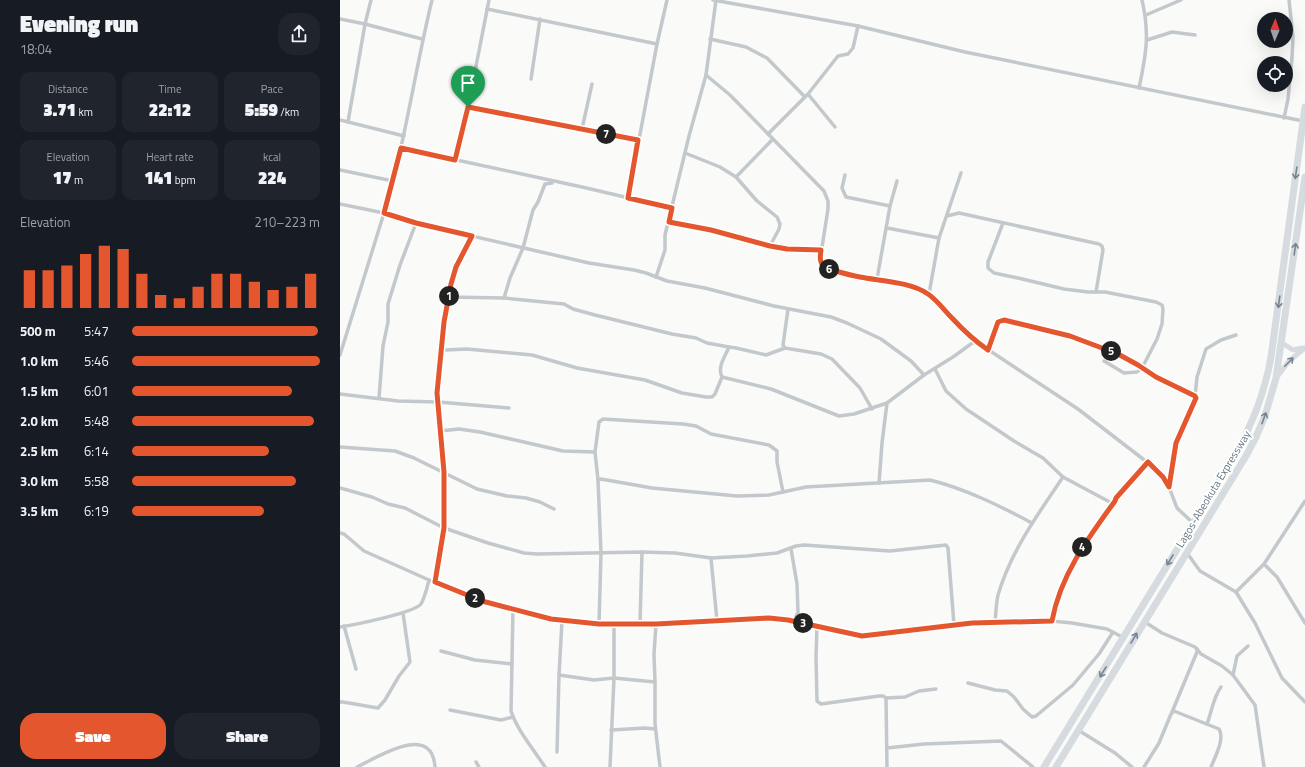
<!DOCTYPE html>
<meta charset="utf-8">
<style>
:root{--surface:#171b24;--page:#20242c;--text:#f1f3f6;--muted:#9ea1a6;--accent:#e4572e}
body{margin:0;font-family:"Titillium Web",sans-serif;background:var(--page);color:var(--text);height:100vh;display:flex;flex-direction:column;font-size:15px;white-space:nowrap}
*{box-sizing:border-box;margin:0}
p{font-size:13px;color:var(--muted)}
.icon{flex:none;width:22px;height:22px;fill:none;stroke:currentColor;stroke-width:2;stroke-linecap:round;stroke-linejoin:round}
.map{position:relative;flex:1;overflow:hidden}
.drawer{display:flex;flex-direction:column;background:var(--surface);width:340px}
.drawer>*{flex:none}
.needle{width:26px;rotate:2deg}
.fabs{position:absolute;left:917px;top:12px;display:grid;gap:8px}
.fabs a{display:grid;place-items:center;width:36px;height:36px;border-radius:50%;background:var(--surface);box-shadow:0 4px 16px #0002;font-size:20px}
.pin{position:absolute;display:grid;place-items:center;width:34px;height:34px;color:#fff;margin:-41px -17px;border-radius:50% 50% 50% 0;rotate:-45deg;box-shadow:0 0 4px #0007}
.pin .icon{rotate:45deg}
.km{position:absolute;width:20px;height:20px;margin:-10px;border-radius:50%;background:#222;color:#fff;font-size:11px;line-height:20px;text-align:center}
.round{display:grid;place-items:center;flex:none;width:42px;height:42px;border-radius:16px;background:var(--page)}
.head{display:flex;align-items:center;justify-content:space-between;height:68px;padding:0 20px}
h1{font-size:22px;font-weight:800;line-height:30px}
.stats{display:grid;grid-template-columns:repeat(3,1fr);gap:6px;height:68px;padding:4px 20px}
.stats div{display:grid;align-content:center;border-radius:10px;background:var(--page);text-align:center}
.stats b{font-size:17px;font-weight:800}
.stats small{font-size:11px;font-weight:400}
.stats p{font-size:11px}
.chart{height:112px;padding:8px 20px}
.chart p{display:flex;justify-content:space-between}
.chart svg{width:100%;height:72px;margin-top:4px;stroke:var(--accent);stroke-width:6}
.cta{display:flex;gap:8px;margin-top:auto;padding:8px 20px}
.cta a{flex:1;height:46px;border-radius:16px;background:var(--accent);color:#fff;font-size:16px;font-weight:800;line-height:46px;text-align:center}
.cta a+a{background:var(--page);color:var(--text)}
ul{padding:0 20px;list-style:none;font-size:13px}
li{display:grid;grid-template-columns:64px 48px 1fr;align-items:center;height:30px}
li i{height:10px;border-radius:5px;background:var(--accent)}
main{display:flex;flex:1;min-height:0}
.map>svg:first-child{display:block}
</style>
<main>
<section class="drawer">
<div class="head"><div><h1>Evening run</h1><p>18:04</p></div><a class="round"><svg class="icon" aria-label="share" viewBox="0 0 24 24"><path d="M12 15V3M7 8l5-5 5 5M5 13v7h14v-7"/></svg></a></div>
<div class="stats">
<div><p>Distance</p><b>3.71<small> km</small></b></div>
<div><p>Time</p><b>22:12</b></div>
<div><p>Pace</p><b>5:59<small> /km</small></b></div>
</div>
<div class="stats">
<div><p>Elevation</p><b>17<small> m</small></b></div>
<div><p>Heart rate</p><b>141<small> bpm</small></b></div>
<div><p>kcal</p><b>224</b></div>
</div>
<div class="chart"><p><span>Elevation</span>210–223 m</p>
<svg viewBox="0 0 160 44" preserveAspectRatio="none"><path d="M5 44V21M15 44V21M25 44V18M35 44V11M45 44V6M55 44V8M65 44V23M75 44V36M85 44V38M95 44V31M105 44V23M115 44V23M125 44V28M135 44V33M145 44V31M155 44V23"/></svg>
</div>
<ul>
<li><b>500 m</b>5:47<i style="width:99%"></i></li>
<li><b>1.0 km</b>5:46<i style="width:100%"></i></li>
<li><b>1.5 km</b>6:01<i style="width:85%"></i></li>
<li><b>2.0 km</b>5:48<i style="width:97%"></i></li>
<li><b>2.5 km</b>6:14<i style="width:73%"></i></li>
<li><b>3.0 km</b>5:58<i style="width:87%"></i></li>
<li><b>3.5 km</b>6:19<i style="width:70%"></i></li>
</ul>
<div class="cta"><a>Save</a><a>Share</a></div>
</section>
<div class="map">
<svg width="965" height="767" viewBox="0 0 965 767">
<rect width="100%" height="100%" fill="#fafaf8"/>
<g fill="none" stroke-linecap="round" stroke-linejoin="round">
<!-- street -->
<g stroke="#c3c8cc" stroke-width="3.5">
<path d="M92 0C80 49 72 98 61 147 57 169 50 191 44 213L76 223 97 228 249 263 294 270 306 273 327 281 365 288 434 306 491 317 507 323 541 339 571 361 584 375"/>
<path d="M373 0 518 26 625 52 963 121"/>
<path d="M147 9 317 44"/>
<path d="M806 15 841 0"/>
<path d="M0 19 25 24 82 39"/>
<path d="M370 39 406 47 427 58 465 97"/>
<path d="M807 40 832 32 855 35"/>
<path d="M366 75 390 95 484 191 488 201V209L480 260 481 264 485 268 519 277 537 279 575 288 589 294 605 309 611 318 635 341 738 409 816 469 823 477 829 487 837 508 853 523"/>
<path d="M191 79 200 19"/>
<path d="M799 88C806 55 810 34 802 0"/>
<path d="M468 94 495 127"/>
<path d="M128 107 298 140"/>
<path d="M944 118 948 99 952 58 953 37 949 0"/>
<path d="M0 120 64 136"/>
<path d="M8 122 25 24 31 0"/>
<path d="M242 129 252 84"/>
<path d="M428 134 468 94 498 56 508 54 513 48 518 26"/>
<path d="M61 148 242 187 332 208"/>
<path d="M345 153 380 167 396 177 417 201 437 217 440 224 439 229 430 246"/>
<path d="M115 160 128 107 149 0"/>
<path d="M0 170 53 181"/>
<path d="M505 175 502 188 506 197 550 206"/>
<path d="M396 177 433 139"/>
<path d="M288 198 317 44 327 0"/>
<path d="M0 204 44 213 0 355"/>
<path d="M607 216 619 213 759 244 762 246 763 250 756 292"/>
<path d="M329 222 371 230 430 246 447 249 481 250"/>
<path d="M663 223 648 262V268L654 273 678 278 724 289 748 292H765L816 302 822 305 823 309 822 324 817 339 802 368 797 372 784 373 764 361"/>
<path d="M547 228 599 238"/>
<path d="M316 277 325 250V235L349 136 366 75 376 0"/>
<path d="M537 279 550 206 557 181"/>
<path d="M589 294 599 238 621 173"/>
<path d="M109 297 164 298 224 304 233 309 255 315 332 334 356 338 367 343 389 347C385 357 377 367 382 377L431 389 499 416 514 414 547 403 584 375 613 357 635 341"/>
<path d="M164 298 170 278 183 248 193 210 198 202 205 184 212 183"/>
<path d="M448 309 443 345 445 348 481 354 492 359 520 388 532 409"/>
<path d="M389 347 396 348 426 355 445 348"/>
<path d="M102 348 105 350 127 349 192 355 237 368 305 380 342 393 366 397H372L375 394 382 377"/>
<path d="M648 350 658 322 665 320 730 336 778 354 798 365 816 377 855 396V400L836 443 829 487"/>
<path d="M595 369 606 391 626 409 674 441 703 458 723 477 766 500 770 502 775 501 776 498 808 462"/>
<path d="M0 394 58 401 98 402 169 408"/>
<path d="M855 396 857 377 866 349 881 340 896 335"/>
<path d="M39 398 43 346 48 322V304L60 265 76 223"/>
<path d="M100 431 119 429 140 432 223 451 255 452"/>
<path d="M0 447 55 451 74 458 137 489 167 496 186 498 200 502 214 509"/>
<path d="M258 480 261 479 312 488 397 496 429 495 466 487 590 480C626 489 660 506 692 523"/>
<path d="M539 483 542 443 547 403"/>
<path d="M0 488 32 497 48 504 65 508 104 528 148 543 184 553 197 554 302 552 335 553 371 558 407 556 437 553 456 546 464 545 550 551 606 545 608 548 614 625"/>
<path d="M0 533 4 534 24 551 89 580 123 594 142 601 222 621 259 624H316L429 618 448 620 522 636 632 623 712 621 732 623 767 629 784 638"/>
<path d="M451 549 457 584 458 612 454 621"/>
<path d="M847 553 860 571 896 592 915 623 942 678 965 702"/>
<path d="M371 558 377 621"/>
<path d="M924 564 937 577 965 623"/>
<path d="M95 582 104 528V472L97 393 104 322 111 284 116 267 132 236"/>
<path d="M896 592 924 564 965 501"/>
<path d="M173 609 171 711C177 730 194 750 205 767"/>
<path d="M712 621C720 576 748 538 775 501"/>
<path d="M655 622C656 613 656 604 658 595 671 551 698 514 723 477"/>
<path d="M805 622 822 633 855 647 857 649V652L832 712"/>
<path d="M259 624 261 553 258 480 255 452 259 422 263 419 343 424 356 426 371 434 429 445 437 451V462L443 492"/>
<path d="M300 624 302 552"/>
<path d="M316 624 314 654 315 682V724L320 767"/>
<path d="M4 626 16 669"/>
<path d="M477 626 476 657 477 701 481 704 539 696H543L546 698 547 767"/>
<path d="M0 627C13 625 74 613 81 604 85 597 87 588 89 580"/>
<path d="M857 649 861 654 882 666 893 675 915 705 924 767"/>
<path d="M101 651 135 660 172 664"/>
<path d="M219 675 254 680 274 678 315 682"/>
<path d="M893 675 897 656 908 646"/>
<path d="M628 683 655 690 667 691 674 697 683 709 692 717 696 716 733 685 759 654 773 632"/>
<path d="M546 698 565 697 579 691 596 689"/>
<path d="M0 702H3L38 708 45 700 59 676 70 662 63 613"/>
<path d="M110 710 161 720 173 717"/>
<path d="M867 724C872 711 873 698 881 687"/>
<path d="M271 730 305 728 315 729"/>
<path d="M738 730 775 753 792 767"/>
<path d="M547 748 584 744 661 741 693 767"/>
<path d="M217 752 219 675 222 621"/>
<path d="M136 762 139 767"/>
<path d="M17 767C38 757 92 722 95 767"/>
<path d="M270 767 274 678V624"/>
<path d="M804 767 819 743 831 714 834 711 879 729C885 739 875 757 871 767"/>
</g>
<!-- secondary -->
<g stroke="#d6dbdf" stroke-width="5">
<path d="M942 343 953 350 962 348"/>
<path d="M937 377 949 361 965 348"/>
</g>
<!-- highway -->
<g stroke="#d6dbdf" stroke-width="7">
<path d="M704 767 896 453C913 423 925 391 931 357L965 107"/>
<path d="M716 767 906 456 916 437 925 416 936 378 965 177"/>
</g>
</g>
<!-- one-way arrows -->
<defs><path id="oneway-shaft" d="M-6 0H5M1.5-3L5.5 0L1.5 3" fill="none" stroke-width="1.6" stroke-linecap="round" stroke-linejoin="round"/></defs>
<g stroke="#768591">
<use href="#oneway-shaft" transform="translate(956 173) rotate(98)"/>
<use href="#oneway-shaft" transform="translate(955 249) rotate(-82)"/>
<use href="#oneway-shaft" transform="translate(939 302) rotate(98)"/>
<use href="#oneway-shaft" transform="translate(949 362) rotate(-45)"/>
<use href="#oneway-shaft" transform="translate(924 418) rotate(-70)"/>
<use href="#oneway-shaft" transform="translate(830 560) rotate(121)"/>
<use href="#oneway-shaft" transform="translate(794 638) rotate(-59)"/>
<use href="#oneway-shaft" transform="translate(763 672) rotate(122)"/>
</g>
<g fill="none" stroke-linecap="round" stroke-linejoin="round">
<!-- route casing -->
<g stroke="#fff" stroke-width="8">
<path id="route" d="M128 107 298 140 288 198 332 208 329 222 371 230 430 246 447 249 481 250C480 257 479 262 485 268 496 271 508 275 520 277 541 281 571 282 588 294 597 300 604 310 612 318 623 330 635 341 648 350L658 322 664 320 730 336 778 354 798 365 816 377 855 396 856 398 836 443 829 487 823 477 808 462 776 498 775 501C748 538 720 576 712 621L632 623 522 636 448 620 429 618 316 624H259L211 619 142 601 95 582 104 528V472L97 393 104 322 111 284 116 267 132 236 76 223 44 213 61 148 115 160Z"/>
</g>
<!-- route -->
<use href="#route" stroke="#e4572e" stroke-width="5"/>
</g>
<g text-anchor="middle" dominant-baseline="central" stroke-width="4" stroke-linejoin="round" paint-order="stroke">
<!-- street labels -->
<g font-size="11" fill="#657683" stroke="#fff">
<text transform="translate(873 489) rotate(-59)">Lagos-Abeokuta Expressway</text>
</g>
</g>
</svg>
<div class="fabs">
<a><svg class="needle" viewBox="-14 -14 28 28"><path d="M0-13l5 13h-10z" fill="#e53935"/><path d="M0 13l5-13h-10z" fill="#9ea1a6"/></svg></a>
<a><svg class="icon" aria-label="locate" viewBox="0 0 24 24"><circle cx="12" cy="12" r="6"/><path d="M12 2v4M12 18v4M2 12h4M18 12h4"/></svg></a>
</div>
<div class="pin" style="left:128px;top:107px;background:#1e9e55"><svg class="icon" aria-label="arrive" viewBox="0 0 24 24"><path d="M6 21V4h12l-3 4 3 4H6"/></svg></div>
<b class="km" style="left:109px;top:296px">1</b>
<b class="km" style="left:135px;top:598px">2</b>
<b class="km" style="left:463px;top:623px">3</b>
<b class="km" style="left:742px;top:547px">4</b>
<b class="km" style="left:771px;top:351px">5</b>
<b class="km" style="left:489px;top:269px">6</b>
<b class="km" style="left:266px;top:134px">7</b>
</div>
</main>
